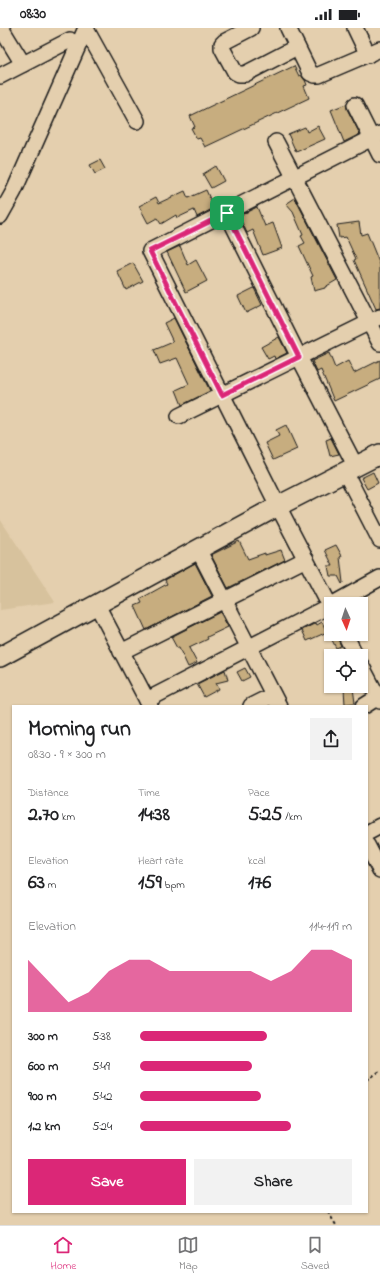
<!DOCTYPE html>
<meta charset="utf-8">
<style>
:root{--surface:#fff;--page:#f2f2f2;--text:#202124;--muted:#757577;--line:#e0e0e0;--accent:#db2777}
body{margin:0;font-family:"Indie Flower",sans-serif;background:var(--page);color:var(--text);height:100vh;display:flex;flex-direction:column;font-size:15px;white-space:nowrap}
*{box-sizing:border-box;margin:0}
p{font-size:13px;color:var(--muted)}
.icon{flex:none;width:22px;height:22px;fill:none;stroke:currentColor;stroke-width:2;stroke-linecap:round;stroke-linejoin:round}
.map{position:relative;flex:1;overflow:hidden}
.sheet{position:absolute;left:12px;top:677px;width:356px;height:508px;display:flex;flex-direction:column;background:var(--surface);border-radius:0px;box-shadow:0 1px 3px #0004}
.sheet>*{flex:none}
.needle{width:26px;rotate:177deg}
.controls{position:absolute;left:324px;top:569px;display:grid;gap:8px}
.controls a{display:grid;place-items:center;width:44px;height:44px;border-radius:0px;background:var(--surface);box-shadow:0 1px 3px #0004;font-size:20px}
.pin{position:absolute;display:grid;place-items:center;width:34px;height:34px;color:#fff;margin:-17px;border-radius:8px;box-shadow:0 2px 6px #0006}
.round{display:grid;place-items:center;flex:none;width:42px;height:42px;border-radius:0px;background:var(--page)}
.summary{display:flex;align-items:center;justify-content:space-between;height:68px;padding:0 16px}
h1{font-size:22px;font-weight:800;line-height:30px}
.figures{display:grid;grid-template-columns:repeat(3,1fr);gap:6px;height:68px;padding:4px 16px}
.figures div{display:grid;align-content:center}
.figures b{font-size:20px;font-weight:800}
.figures small{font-size:11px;font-weight:400}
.figures p{font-size:11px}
.chart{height:112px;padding:8px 16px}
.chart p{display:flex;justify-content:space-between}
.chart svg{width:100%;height:72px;margin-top:4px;fill:var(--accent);opacity:.7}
.primary-button{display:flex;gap:8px;margin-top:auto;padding:8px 16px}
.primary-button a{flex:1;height:46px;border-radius:0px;background:var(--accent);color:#fff;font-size:16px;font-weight:800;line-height:46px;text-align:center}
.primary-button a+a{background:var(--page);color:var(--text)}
ul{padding:0 16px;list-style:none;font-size:13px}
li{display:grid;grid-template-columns:64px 48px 1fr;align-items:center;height:30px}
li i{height:10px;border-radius:5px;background:var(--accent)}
.status{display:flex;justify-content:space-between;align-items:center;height:28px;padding:0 20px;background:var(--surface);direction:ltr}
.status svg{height:11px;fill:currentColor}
.tabs{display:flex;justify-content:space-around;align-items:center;height:56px;border-top:1px solid var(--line);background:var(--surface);font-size:11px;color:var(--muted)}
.tabs a{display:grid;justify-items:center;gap:2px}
.tabs .selected{color:var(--accent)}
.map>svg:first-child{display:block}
</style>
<div class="status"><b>08:30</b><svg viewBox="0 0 49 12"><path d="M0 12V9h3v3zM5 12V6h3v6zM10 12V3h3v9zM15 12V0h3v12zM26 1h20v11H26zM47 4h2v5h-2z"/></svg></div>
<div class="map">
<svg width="380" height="1197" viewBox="0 0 380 1197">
<rect width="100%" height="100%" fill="#e4cfae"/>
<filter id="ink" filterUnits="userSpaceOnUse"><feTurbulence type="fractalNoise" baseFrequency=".025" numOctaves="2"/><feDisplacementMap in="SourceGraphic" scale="8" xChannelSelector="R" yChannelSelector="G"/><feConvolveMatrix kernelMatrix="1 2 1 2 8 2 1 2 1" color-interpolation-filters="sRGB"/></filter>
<g filter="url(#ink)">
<!-- built -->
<path fill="#d7c29d" d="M0 491 55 574 0 582Z"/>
<!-- building -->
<g fill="#c7ad7f" stroke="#1c1c1c">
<path d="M294 38 299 48 301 47 305 52 307 57 304 58 309 70 205 119 200 110 197 111 191 100 195 99 190 88Z"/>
<path d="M346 76 347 81 360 106 344 114 331 82Z"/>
<path d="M318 98 325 111 296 124 288 106 305 99 307 104Z"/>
<path d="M100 132 105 141 95 146 90 137Z"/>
<path d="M216 138 224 153 211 160 203 146Z"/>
<path d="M206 162 214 180 197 189 194 182 177 190 176 187 161 196 157 190 148 195 139 178 156 169 159 175 185 163 188 170Z"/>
<path d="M295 170 337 252 325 259V260L314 263 311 249 313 248 299 218 305 215 301 208 303 207 293 184 286 176Z"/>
<path d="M257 179 265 198 273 195 282 220 263 227 253 202 247 205 239 188Z"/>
<path d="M359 194 361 207 367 205 380 237V280L376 281 354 232 356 231 346 209 339 210 337 197Z"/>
<path d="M180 218 188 237 196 232 207 253 186 264 167 224Z"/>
<path d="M133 235 143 253 126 262 117 243Z"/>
<path d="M254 260 262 277 246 285 238 268Z"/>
<path d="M174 290 210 363 182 377 176 362 189 356 177 330 160 336 154 322 173 314 164 295Z"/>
<path d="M279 309 287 325 275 331 274 328 268 331 261 319Z"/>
<path d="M329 325 335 340 348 333 354 345 380 332V351L334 373 321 342 317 344 312 333Z"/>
<path d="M286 397 297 421 273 432 265 415 279 408 276 402Z"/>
<path d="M331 410 339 426 330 428 326 412Z"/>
<path d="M373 444 378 455 367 461 361 450Z"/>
<path d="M239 513 248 531 265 525V527L281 522 285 532 228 560 211 527Z"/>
<path d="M336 517 342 528 340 529 343 555 342 556 338 548H330L328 538H333L325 522Z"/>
<path d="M195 535 212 568 146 602 135 578 142 575 140 571 167 556 165 552Z"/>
<path d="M220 584 228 599 207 609 208 611 189 620 197 635 188 639 179 620H177L171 609Z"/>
<path d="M322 594 327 604 307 613 302 602 316 595 317 597Z"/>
<path d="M329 606H336L341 618 336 620Z"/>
<path d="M245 640 250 649 242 653 237 644Z"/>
<path d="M225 642 228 652 216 655 219 661 204 669 197 656Z"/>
<path d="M353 660 355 675 345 676 344 661Z"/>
</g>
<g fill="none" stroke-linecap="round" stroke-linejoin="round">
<!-- minor casing -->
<g stroke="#1c1c1c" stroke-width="18">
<g id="minor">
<path d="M1 0 23 36"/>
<path d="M87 0 86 1 137 93"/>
<path d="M251 0 224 14 222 16V20L235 44 239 46H245L297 19"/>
<path d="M288 0 310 45 315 47H319L380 21"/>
<path d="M355 0 368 27"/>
<path d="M0 48 70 12"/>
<path d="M355 77 380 127"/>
<path d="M276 114 380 315"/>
<path d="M227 185 299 329 356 439"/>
<path d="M0 188 14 163 86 0"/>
<path d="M179 388 380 289"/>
<path d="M345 444 380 512"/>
<path d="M198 521 279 678"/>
<path d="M333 576 380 550"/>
<path d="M97 577 150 678"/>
<path d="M331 580 278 478 150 223 380 106"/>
<path d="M345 606 356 628"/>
<path d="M121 624 306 531"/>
<path d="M361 637 380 673"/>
<path d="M147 672 331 577"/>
<path d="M251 678 273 667"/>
<path d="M364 678 380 668"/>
<path d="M367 805 380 798"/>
<path d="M367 817 380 842"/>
</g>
</g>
<!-- major casing -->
<g stroke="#1c1c1c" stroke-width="22">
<path id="major" d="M0 629 278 478 380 426"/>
</g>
<!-- path -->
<g stroke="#1c1c1c" stroke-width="2" stroke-dasharray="3 3" stroke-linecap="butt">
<path d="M367 1052 380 1043"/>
<path d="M328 1184 336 1197"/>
</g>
<!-- minor -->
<use href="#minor" stroke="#e4cfae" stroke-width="15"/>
<!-- major -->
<use href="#major" stroke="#e4cfae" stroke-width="19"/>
</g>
</g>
<g fill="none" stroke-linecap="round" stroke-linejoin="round" filter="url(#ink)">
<!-- route casing -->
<g stroke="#fff" stroke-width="8">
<path id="route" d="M227 185 299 329 222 367 150 223Z"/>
</g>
<!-- route -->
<use href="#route" stroke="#db2777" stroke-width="5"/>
</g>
</svg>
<div class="controls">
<a><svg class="needle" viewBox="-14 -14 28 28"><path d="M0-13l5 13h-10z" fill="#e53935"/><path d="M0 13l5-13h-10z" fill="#757577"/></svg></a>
<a><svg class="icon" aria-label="locate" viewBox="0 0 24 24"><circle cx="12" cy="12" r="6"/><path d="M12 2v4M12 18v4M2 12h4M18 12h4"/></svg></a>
</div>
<div class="pin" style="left:227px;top:185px;background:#1e9e55"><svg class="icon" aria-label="arrive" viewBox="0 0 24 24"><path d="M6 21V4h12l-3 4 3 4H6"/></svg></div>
<section class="sheet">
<div class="summary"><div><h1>Morning run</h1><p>08:30 · 9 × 300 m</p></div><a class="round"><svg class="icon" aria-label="share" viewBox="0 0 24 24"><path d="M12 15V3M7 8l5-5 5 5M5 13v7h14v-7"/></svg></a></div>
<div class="figures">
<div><p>Distance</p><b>2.70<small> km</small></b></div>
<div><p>Time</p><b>14:38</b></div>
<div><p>Pace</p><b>5:25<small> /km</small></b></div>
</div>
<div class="figures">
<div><p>Elevation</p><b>63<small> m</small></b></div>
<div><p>Heart rate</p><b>159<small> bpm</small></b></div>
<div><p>kcal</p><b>176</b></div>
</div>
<div class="chart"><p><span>Elevation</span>114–119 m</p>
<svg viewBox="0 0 160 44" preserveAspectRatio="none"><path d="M0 44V12L10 25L20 38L30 32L40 19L50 12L60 12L70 19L80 19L90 19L100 19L110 19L120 25L130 19L140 6L150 6L160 12V44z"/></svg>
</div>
<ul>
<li><b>300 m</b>5:38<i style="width:60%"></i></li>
<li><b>600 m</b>5:49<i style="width:53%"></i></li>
<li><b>900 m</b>5:42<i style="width:57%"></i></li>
<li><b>1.2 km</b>5:24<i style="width:71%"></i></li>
</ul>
<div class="primary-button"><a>Save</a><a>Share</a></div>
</section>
</div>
<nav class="tabs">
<a class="selected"><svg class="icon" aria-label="home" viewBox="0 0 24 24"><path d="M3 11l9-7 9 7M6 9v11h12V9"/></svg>Home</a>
<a><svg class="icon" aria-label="map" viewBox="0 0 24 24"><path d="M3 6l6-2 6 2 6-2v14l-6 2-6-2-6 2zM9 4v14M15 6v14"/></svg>Map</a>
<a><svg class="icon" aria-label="saved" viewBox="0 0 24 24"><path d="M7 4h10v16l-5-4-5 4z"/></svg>Saved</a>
</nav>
